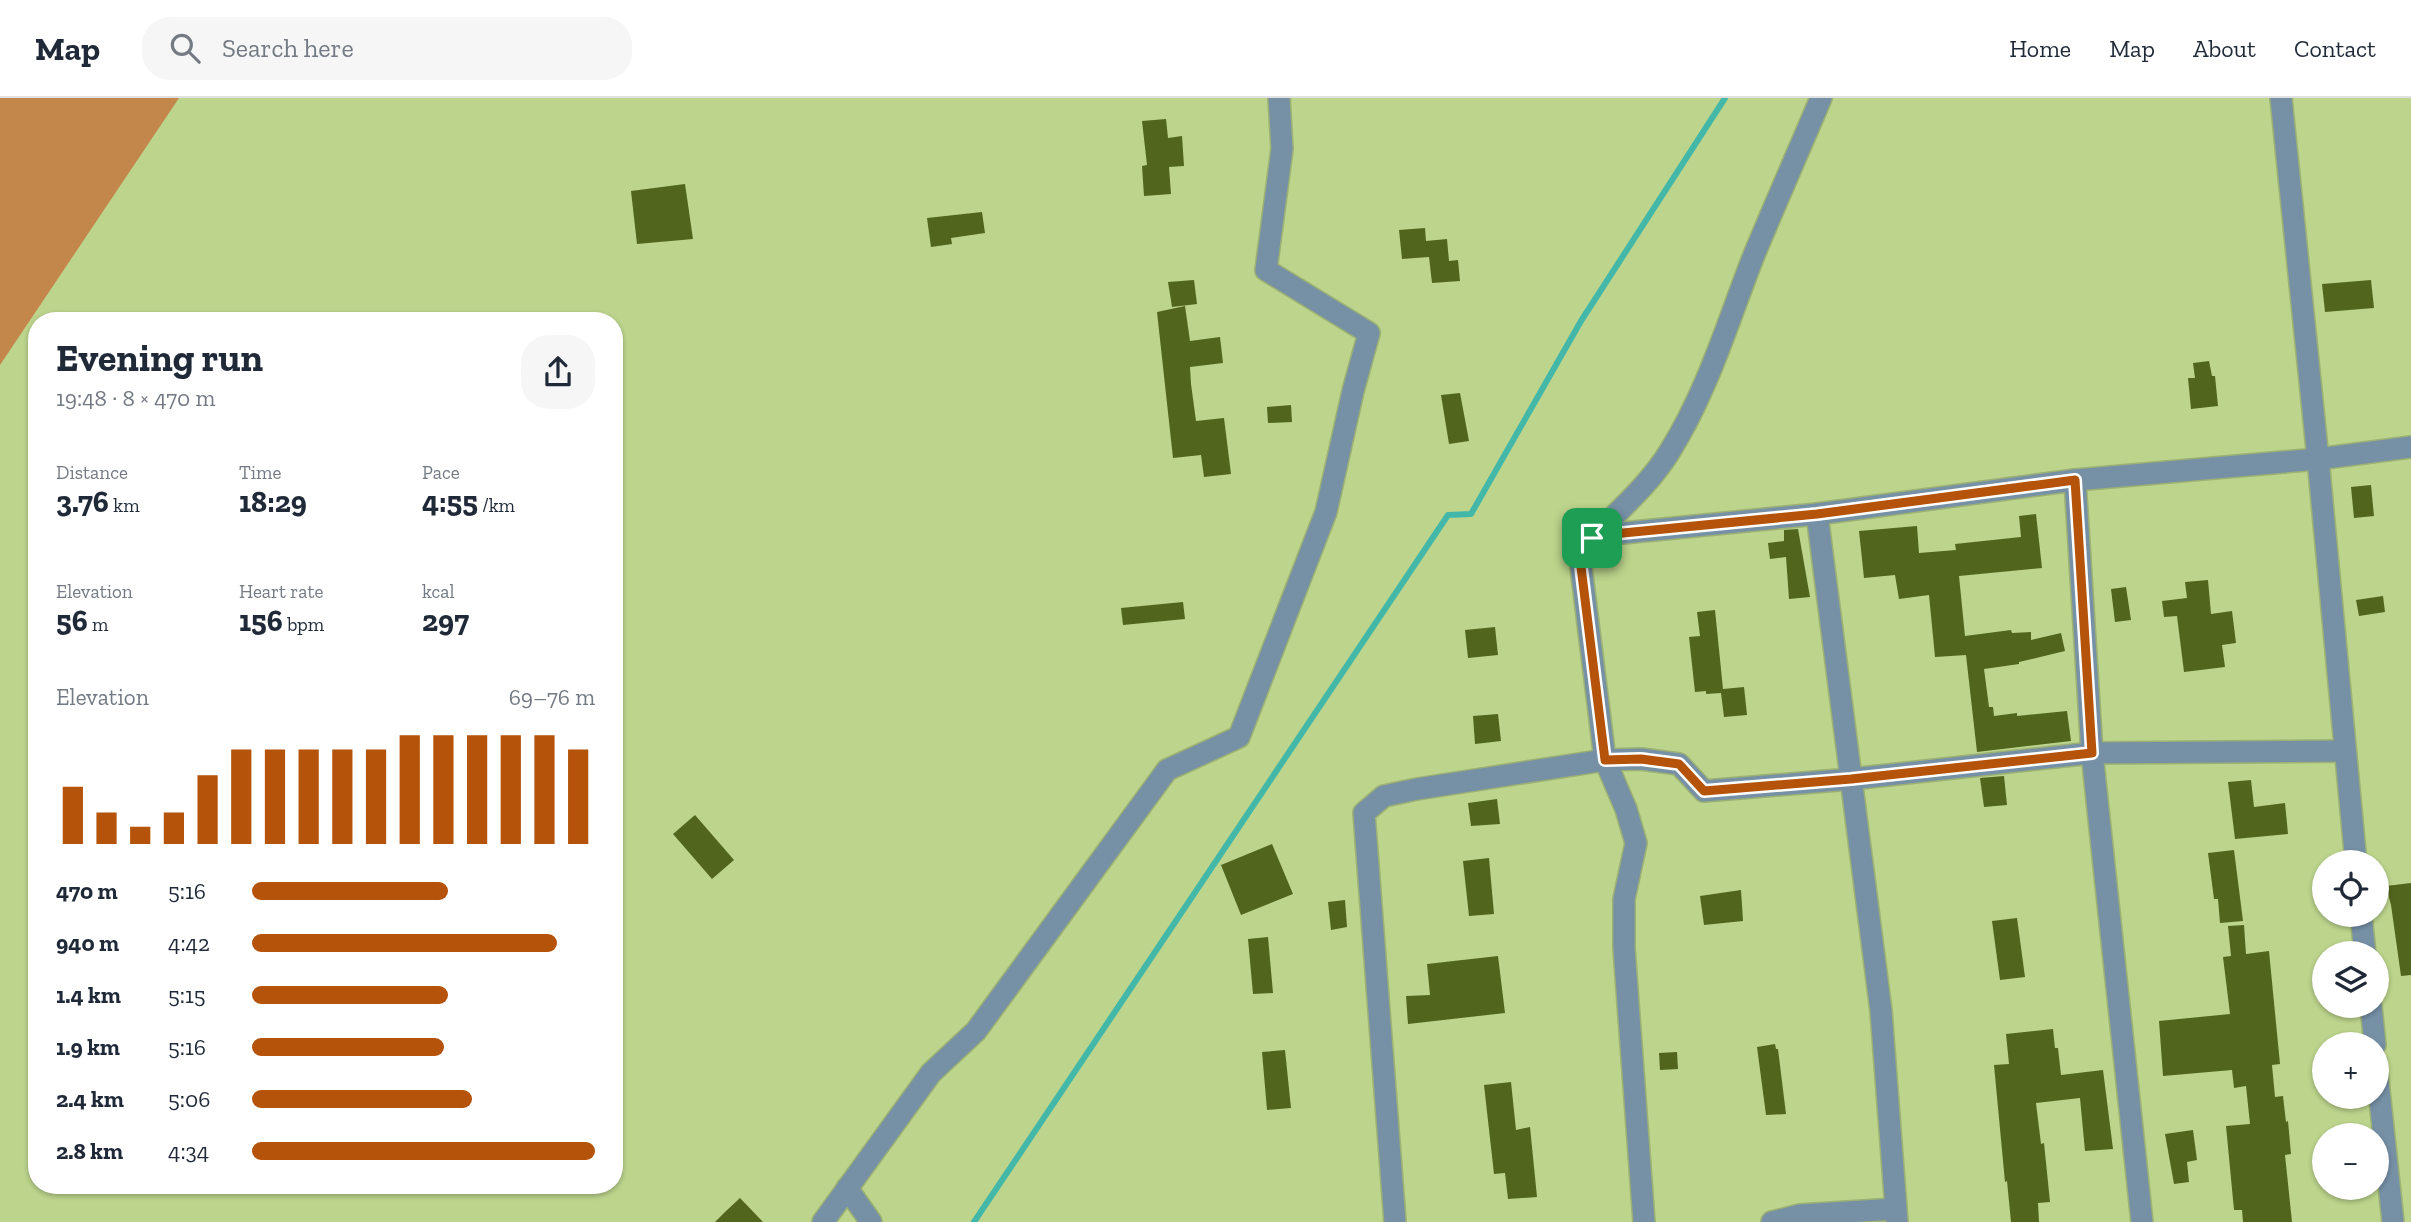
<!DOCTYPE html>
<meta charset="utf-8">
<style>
:root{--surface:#fff;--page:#f6f6f7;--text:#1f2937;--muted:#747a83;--line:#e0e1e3;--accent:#b45309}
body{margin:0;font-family:"Zilla Slab",serif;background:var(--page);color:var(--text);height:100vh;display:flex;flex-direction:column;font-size:26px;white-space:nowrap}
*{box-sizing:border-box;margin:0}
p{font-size:23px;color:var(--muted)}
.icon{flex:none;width:38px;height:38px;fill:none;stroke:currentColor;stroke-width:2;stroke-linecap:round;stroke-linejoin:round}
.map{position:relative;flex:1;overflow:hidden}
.panel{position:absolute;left:28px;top:214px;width:595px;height:882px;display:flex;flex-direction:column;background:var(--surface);border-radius:28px;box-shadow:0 2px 5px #0004}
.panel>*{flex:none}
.controls{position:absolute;left:2312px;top:752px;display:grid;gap:14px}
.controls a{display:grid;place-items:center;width:77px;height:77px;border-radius:50%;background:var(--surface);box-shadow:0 2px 5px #0004;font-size:35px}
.pin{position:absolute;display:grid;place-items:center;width:60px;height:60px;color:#fff;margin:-30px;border-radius:14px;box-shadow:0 4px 10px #0006}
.round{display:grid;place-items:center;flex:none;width:74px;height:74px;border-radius:28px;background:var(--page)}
.overview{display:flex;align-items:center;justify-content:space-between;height:119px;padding:0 28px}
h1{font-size:38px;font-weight:700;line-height:52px}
.metrics{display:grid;grid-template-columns:repeat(3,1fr);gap:10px;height:119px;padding:7px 28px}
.metrics div{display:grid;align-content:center}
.metrics b{font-size:30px;font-weight:700}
.metrics small{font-size:19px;font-weight:400}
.metrics p{font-size:19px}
.chart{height:196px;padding:14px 28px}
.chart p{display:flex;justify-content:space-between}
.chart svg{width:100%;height:126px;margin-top:7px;stroke:var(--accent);stroke-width:6}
ul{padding:0 28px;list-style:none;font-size:23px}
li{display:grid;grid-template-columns:112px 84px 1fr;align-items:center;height:52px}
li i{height:18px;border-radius:9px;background:var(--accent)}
header{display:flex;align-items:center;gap:42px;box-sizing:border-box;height:98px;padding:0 35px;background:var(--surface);border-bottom:2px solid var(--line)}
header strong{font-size:33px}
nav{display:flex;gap:38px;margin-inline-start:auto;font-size:24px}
.search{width:490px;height:63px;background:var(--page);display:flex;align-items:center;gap:18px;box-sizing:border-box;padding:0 24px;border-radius:28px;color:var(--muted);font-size:26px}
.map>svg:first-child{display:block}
</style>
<header>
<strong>Map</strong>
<div class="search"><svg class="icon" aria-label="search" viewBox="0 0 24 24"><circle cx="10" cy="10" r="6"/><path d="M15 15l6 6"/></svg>Search here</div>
<nav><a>Home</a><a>Map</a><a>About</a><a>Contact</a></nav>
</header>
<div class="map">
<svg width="2411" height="1124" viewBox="0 0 2411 1124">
<rect width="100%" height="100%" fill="#bcd48c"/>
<!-- forest -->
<path fill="#c3874c" d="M0 0H179L0 267Z"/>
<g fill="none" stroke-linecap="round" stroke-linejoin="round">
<!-- stream -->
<path stroke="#43b7a8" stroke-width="6" d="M974 1124 1448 417 1471 416 1581 223 1725 0"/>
</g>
<!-- building -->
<g fill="#51651d">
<path d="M1166 21 1168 40 1182 38 1184 68 1169 69 1171 96 1144 98 1142 68 1147 67 1142 23Z"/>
<path d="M685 86 693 141 637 146 631 93Z"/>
<path d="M982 114 985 135 951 140 952 146 931 149 927 120Z"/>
<path d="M1425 130 1426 143 1447 141 1449 163 1458 162 1460 183 1432 185 1429 159 1402 161 1399 132Z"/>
<path d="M1194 182 1197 206 1172 209 1168 184Z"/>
<path d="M2371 182 2374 210 2325 214 2322 186Z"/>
<path d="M1185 208 1190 243 1220 239 1223 265 1190 269 1191 286 1196 323 1224 320 1231 376 1204 379 1201 357 1173 360 1157 214Z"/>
<path d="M2209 263 2212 278H2215L2218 308 2191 311 2188 280H2195L2193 265Z"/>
<path d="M1460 295 1469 343 1449 346 1441 297Z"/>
<path d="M1291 307 1292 324 1268 325 1267 309Z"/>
<path d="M2371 387 2374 418 2354 420 2351 389Z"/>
<path d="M2036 416 2042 470 1959 478 1965 538 2011 532 2012 535 2031 534V542L2061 535 2065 553 2019 564V566L1984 571 1989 609H1993L1994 618 2017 615V618L2067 613 2071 643 1977 654 1966 557 1935 559 1929 497 1899 501 1895 477 1864 480 1859 433 1917 428 1919 455 1956 452 1955 446 2021 439 2019 418Z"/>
<path d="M1798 431 1810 499 1789 501 1786 459 1770 461 1768 445 1784 443V432Z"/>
<path d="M2208 482 2211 516 2232 513 2236 545 2222 547 2225 569 2184 574 2177 518 2164 519 2162 503 2187 500 2185 484Z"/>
<path d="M2126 489 2131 522 2115 524 2111 491Z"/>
<path d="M2383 498 2385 514 2359 518 2356 502Z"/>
<path d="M1183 504 1185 521 1123 527 1121 510Z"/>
<path d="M1715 512 1723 591 1744 589 1747 617 1724 619 1721 595 1706 596V593L1695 594 1689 539 1700 538 1697 514Z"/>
<path d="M1495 529 1498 557 1468 560 1465 532Z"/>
<path d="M1498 616 1501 643 1475 646 1473 618Z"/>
<path d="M2004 678 2007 707 1984 709 1980 680Z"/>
<path d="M2251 682 2254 709 2285 705 2288 736 2235 741 2228 684Z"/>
<path d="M1497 701 1500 726 1471 728 1468 705Z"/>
<path d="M695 717 734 762 712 781 673 736Z"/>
<path d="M1272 746 1293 796 1241 817 1221 767Z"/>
<path d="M2234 752 2243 823 2220 825 2218 801H2214L2208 755Z"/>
<path d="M1489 760 1494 816 1469 818 1463 763Z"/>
<path d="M2411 785V877L2401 878 2391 807 2386 788Z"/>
<path d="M1741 792 1743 823 1704 827 1700 798Z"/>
<path d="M1345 802 1347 829 1331 832 1328 804Z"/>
<path d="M2017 820 2025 879 2000 882 1992 823Z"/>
<path d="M2244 827 2246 856 2269 853 2280 966 2272 967 2275 999 2283 998 2286 1024 2288 1023 2291 1056 2285 1057 2292 1124H2243L2242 1112H2234L2226 1028 2250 1026 2246 988 2234 990 2232 972 2163 978 2159 923 2230 916 2223 859 2231 858 2228 828Z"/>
<path d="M1268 839 1273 895 1253 896 1248 841Z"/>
<path d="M1498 858 1505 915 1408 926 1406 898 1430 897 1427 866Z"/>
<path d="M2053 931 2055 950H2058L2061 977 2103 972 2113 1051 2085 1053 2080 1000 2036 1005 2041 1046 2044 1045 2050 1104 2038 1105 2039 1124H2011L2007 1083 2005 1084 1994 967 2009 966 2006 936Z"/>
<path d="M1775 946 1776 951H1778L1786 1016 1766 1017 1757 949Z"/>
<path d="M1285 952 1291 1010 1267 1012 1262 954Z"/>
<path d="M1677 954 1678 971 1660 972 1659 955Z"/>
<path d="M1511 984 1516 1032 1530 1029 1537 1099 1508 1101 1505 1075 1494 1076 1484 987Z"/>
<path d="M2193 1032 2197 1062 2187 1064 2189 1084 2174 1086 2165 1036Z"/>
<path d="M740 1100 763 1124H715L725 1114Z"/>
</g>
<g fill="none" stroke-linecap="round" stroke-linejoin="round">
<!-- street casing -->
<g stroke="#9cb173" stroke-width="24">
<g id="street">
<path d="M2281 0 2318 361 2356 765"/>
<path d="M2075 382 2092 655 2142 1124"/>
<path d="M1817 416 1881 913 1897 1124"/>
<path d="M1592 440C1618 413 1650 386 1670 353 1708 292 1728 223 1754 157 1776 104 1799 52 1821 0"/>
<path d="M2361 817 2365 856"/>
<path d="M2371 908 2375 947"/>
<path d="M2376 964 2393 1124"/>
<path d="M847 1090 871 1124"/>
<path d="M823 1124 931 975 976 933 1167 672 1239 639 1326 414 1353 293 1369 235 1266 172 1282 51 1279 0"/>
<path d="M1395 1124 1364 715 1384 698 1417 691 1605 662 1641 661 1679 666 1704 693 1851 681 2092 655 2345 653"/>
<path d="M1644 1124 1624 850V801L1636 745 1626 711 1605 662 1581 469 1592 440 1623 435 1817 416 2075 382 2318 361 2411 349"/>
<path d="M1772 1124 1800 1117 1895 1111"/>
</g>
</g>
<!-- street -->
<use href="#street" stroke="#7690a6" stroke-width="21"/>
</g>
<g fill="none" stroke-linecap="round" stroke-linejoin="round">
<!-- route casing -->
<g stroke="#fff" stroke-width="14">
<path id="route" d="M2075 382 2092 655 1851 681 1704 693 1679 666 1641 661 1605 662 1581 469 1592 440 1623 435 1817 416Z"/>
</g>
<!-- route -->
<use href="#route" stroke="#b45309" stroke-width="9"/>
</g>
</svg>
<div class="controls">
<a><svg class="icon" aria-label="locate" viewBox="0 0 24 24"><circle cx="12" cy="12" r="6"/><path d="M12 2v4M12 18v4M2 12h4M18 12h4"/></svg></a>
<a><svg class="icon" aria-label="layers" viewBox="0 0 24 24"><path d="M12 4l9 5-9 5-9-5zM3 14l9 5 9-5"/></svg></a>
<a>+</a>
<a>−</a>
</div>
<div class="pin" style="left:1592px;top:440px;background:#1e9e55"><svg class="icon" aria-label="arrive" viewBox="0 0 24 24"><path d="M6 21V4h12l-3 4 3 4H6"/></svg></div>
<section class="panel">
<div class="overview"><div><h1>Evening run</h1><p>19:48 · 8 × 470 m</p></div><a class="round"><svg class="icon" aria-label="share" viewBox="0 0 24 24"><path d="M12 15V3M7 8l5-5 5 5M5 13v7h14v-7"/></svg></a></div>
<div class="metrics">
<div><p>Distance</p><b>3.76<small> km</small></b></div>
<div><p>Time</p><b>18:29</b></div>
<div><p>Pace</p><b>4:55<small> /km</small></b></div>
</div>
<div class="metrics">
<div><p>Elevation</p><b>56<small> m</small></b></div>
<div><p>Heart rate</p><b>156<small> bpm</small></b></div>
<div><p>kcal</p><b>297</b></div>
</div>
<div class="chart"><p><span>Elevation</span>69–76 m</p>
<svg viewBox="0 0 160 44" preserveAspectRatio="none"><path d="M5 44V24M15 44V33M25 44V38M35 44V33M45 44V20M55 44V11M65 44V11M75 44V11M85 44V11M95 44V11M105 44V6M115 44V6M125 44V6M135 44V6M145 44V6M155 44V11"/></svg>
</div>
<ul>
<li><b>470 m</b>5:16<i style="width:57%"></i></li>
<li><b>940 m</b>4:42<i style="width:89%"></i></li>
<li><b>1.4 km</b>5:15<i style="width:57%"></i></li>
<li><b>1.9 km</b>5:16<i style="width:56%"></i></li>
<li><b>2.4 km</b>5:06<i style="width:64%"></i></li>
<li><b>2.8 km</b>4:34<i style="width:100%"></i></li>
</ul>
</section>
</div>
